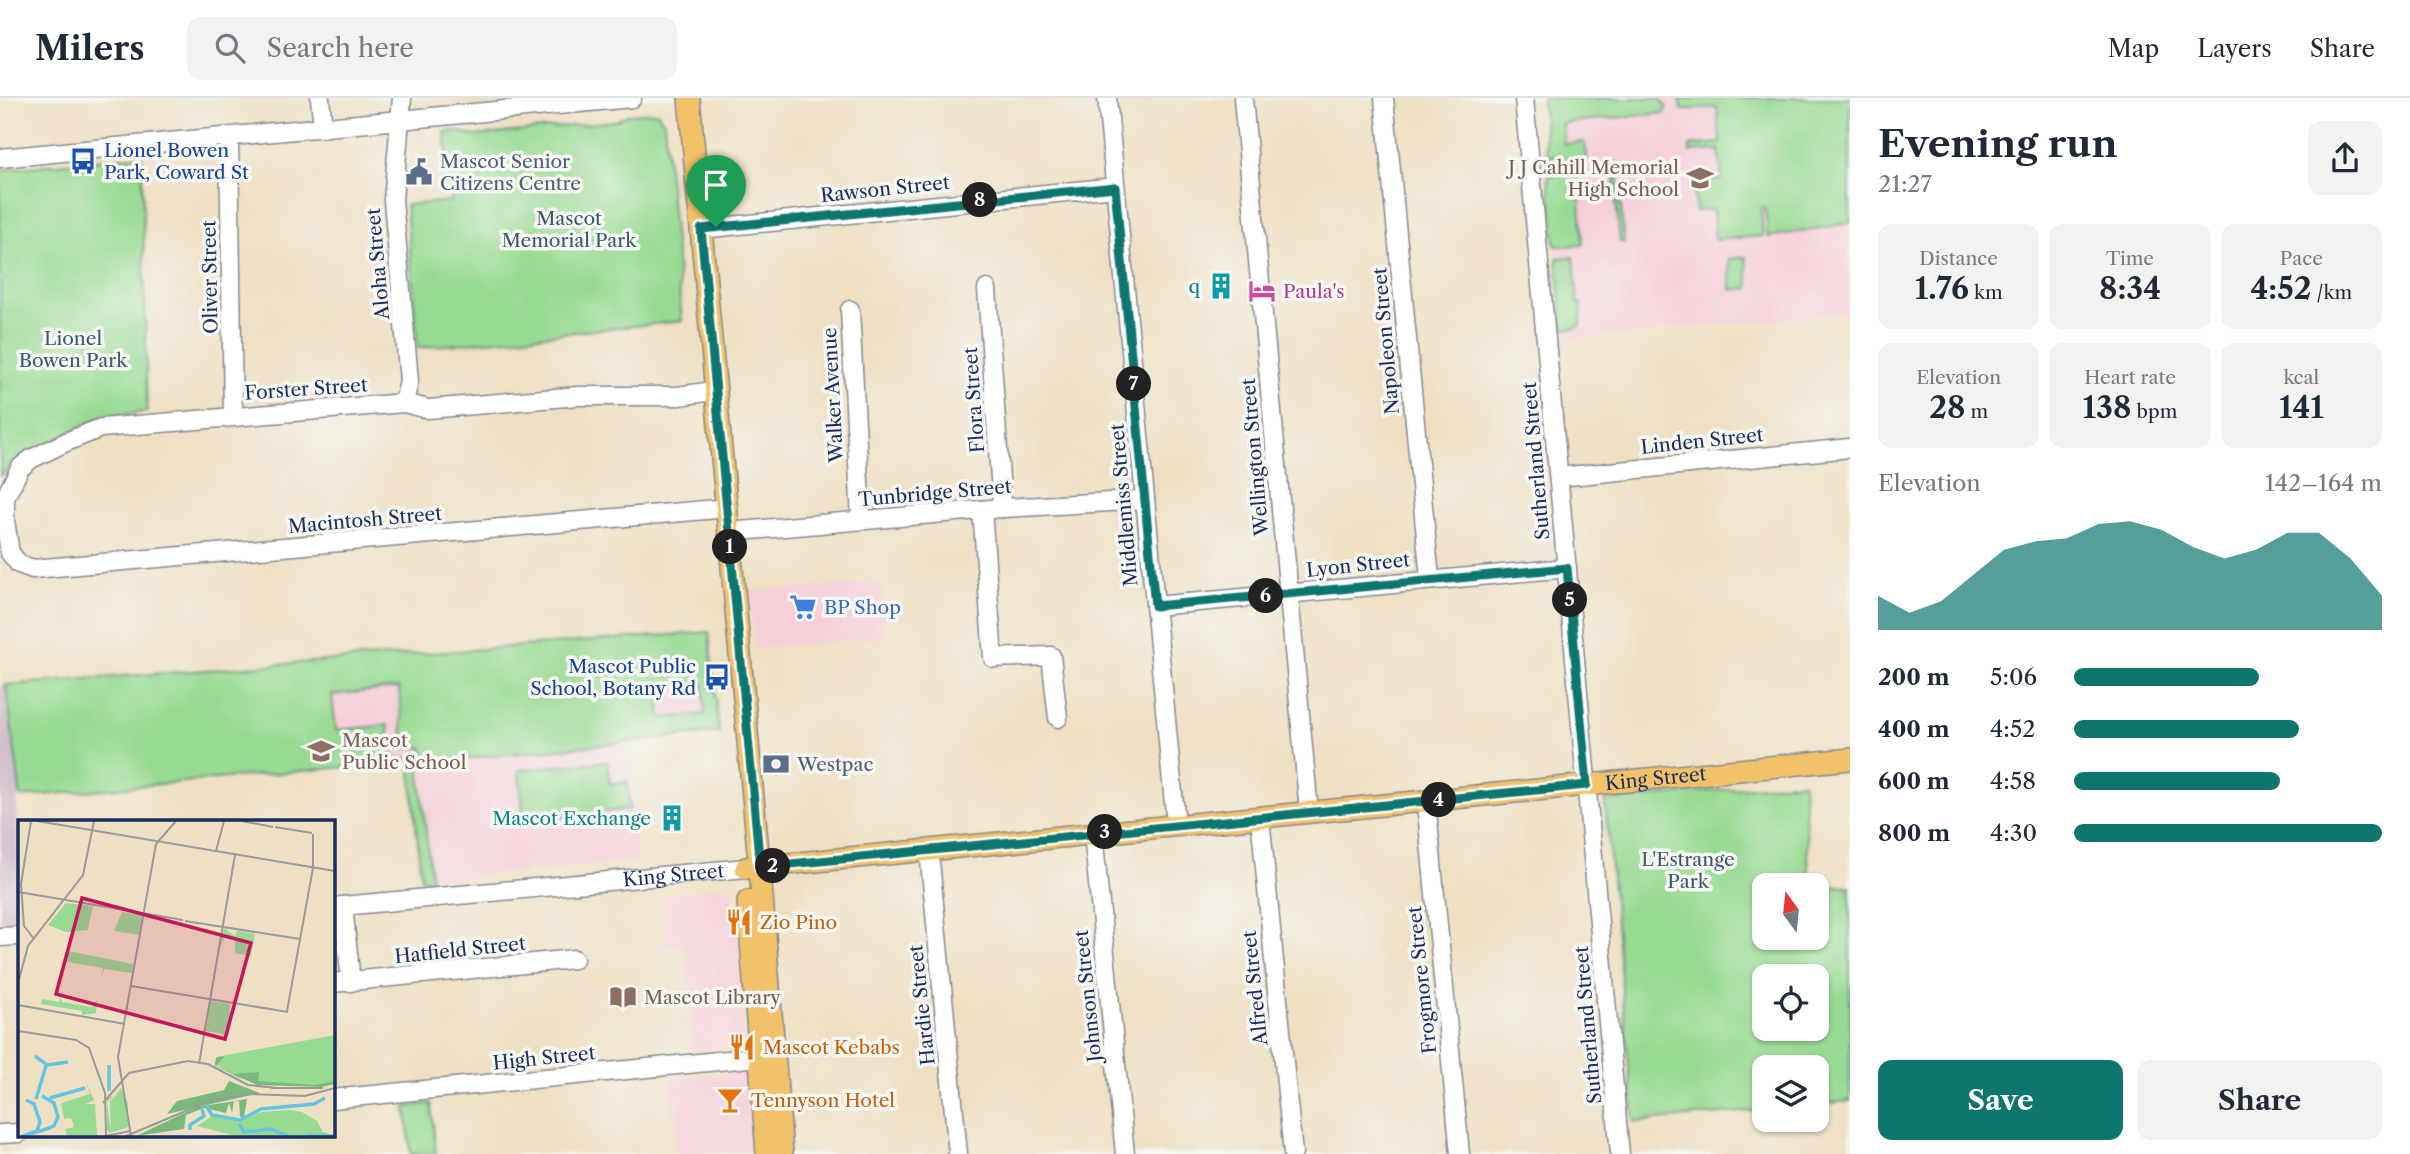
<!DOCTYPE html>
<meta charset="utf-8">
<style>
:root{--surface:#fff;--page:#f2f2f3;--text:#1f2937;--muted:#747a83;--line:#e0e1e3;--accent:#0f766e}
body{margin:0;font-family:"Libre Caslon Text",serif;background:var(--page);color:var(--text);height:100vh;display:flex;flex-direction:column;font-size:26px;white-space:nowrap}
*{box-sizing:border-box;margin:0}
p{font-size:23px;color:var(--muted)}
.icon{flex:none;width:38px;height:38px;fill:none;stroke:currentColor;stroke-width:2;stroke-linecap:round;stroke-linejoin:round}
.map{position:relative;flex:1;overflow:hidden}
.drawer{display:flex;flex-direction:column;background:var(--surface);width:560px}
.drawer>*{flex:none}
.needle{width:46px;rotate:345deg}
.controls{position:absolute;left:1752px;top:775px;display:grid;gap:14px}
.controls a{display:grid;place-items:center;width:77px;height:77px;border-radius:14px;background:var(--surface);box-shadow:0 2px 5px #0004;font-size:35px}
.pin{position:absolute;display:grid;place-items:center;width:60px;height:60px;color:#fff;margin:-72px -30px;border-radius:50% 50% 50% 0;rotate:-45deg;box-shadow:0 0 7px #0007}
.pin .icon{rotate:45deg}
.km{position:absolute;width:35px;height:35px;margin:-18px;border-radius:50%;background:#222;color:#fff;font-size:19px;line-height:35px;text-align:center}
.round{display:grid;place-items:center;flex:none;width:74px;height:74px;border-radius:14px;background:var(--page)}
.overview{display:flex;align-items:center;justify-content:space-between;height:119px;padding:0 28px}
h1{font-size:38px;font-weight:800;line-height:52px}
.figures{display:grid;grid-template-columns:repeat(3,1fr);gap:10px;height:119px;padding:7px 28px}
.figures div{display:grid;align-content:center;border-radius:14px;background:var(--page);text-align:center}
.figures b{font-size:30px;font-weight:800}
.figures small{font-size:19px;font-weight:400}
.figures p{font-size:19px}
.chart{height:196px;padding:14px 28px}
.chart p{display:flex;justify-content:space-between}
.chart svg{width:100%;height:126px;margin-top:7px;fill:var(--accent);opacity:.7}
.primary-button{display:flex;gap:14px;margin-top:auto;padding:14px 28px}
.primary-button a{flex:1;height:80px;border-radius:14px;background:var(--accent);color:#fff;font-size:28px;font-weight:800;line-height:80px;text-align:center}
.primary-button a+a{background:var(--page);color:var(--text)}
ul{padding:0 28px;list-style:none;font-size:23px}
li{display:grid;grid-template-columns:112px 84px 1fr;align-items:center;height:52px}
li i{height:18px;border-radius:9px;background:var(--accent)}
header{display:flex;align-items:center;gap:42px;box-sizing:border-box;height:98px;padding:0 35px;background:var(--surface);border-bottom:2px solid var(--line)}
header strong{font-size:33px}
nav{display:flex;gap:38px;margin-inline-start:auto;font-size:24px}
.search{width:490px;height:63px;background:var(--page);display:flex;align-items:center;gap:18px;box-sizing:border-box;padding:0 24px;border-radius:14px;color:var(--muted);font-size:26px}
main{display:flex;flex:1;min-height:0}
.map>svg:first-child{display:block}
</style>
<header>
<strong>Milers</strong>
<div class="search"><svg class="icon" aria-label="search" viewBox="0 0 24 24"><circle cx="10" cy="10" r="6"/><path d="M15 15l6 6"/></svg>Search here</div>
<nav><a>Map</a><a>Layers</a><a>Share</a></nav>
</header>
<main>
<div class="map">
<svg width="1850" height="1056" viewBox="0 0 1850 1056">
<rect width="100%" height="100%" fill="#f6f6f2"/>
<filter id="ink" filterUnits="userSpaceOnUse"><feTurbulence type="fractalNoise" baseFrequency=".0143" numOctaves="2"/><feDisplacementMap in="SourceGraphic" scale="14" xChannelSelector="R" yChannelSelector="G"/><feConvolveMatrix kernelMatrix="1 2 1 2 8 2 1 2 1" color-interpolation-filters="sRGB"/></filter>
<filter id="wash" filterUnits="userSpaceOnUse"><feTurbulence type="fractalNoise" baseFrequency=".00686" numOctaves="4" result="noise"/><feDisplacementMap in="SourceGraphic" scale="28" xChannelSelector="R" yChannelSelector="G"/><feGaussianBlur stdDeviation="1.57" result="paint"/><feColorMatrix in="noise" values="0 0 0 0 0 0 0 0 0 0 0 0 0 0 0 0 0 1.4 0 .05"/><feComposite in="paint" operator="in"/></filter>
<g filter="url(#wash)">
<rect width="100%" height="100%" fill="#efe0c3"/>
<!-- built -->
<g fill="#f6cfd8">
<path d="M1542 0H1850V215L1564 242Z"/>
<path d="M881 485 884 539 755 551 749 493Z"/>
<path d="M710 534 719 634 627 643 638 763 421 784 410 663 21 699 6 587Z"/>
<path d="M729 789 734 795 744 942 738 948 692 953 685 848 665 849 662 797Z"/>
<path d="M742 974 747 978 749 1049 744 1053 678 1056 671 982Z"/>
</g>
<!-- industrial -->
<path fill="#d1bdca" d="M0 587H6L21 699 17 700 19 822 0 824Z"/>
<!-- green -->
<g fill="#97da92" stroke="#598478" stroke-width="2" fill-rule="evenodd">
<path d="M1542 0H1659L1666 8 1665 15 1562 25 1564 46 1584 44 1587 64 1548 69 1547 59 1559 57H1546Z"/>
<path d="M1680 0H1850V125L1768 139 1765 109H1761L1763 138 1715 142 1713 112 1696 113 1693 84 1722 81 1719 52 1690 54V48L1720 45 1717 9 1681 12Z"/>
<path d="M657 14 664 24 682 223 418 250 406 107 452 103 445 34 457 33 474 38 615 23 629 16Z"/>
<path d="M142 57 147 314 102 318 20 360 0 378V72Z"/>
<path d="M1612 64H1617L1624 144H1620Z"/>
<path d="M1578 75 1583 147 1555 148 1548 78Z"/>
<path d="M1574 159 1578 205H1582L1581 227 1576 230 1563 231 1557 160Z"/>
<path d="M1746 159 1749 190 1731 192 1729 161Z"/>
<path d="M709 534 719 634 426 665 422 649 404 650 399 590 332 597 336 632 388 627 392 661 418 659 431 781H421L410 663 21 699 6 587ZM703 585 705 616 661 620 659 591Z"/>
<path d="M607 663 610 686 627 684 630 711 524 724 519 672Z"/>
<path d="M1803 684 1810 787 1764 788V840H1816L1817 789 1850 788V1003L1817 1006 1816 970H1764V1012L1634 1024 1605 703ZM1764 878H1816V931H1764Z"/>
<path d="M431 1005 436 1056H411L406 1009Z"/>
</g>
</g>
<g filter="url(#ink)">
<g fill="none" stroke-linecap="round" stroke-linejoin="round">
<!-- minor casing -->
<g stroke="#858890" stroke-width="21">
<g id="minor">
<path d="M320 0 323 30"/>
<path d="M402 0 393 102 409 283 404 305"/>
<path d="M1107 0 1176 727"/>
<path d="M1243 0 1309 714"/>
<path d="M1384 0 1430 481"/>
<path d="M1524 0 1620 1056"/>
<path d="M229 39 233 318"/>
<path d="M0 60 632 0"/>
<path d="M701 131 1115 89"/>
<path d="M987 191 1002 410"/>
<path d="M850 212 861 422"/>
<path d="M706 294 678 298H578L428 311 404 305 101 330 66 344 31 361 20 370 5 400V422L10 455 19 466 33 471 717 411"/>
<path d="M1559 379 1850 350"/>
<path d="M982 412 993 560 1051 558 1058 620"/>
<path d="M729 434 1002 410 1145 402"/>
<path d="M1155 508 1567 470"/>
<path d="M1426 703 1460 1056"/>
<path d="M1260 719 1293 1056"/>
<path d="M1093 735 1125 1056"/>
<path d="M929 753 958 1056"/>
<path d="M343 808 351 884"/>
<path id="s1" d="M332 809 746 770"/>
<path d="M0 839 19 838"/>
<path d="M332 885 574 861"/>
<path d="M332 1001 759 959"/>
<path d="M0 1036 19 1035"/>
</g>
</g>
<!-- major casing -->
<g stroke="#858890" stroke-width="24">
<g id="major">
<path d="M689 0 761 786 782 1056"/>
<path id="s2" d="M746 770 1850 661"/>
<path d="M748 803 767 1056"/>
</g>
</g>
<!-- minor -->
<use href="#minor" stroke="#fff" stroke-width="18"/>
<!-- major -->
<use href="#major" stroke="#f2c26a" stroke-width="21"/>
</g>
</g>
<g fill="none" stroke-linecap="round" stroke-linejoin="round" filter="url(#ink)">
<!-- route casing -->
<g stroke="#fff" stroke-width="14">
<path id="route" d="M1115 89 1155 508 1567 470 1587 687 760 769 701 131Z"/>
</g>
<!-- route -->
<use href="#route" stroke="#0f766e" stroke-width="9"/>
</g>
<!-- icons -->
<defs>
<g id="bus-bare" transform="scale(2.1)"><path d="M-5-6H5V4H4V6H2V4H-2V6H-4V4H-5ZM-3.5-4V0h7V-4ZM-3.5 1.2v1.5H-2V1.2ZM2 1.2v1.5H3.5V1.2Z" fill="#1a4fb4" stroke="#f6f6f2" stroke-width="2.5" paint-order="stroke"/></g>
<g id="civic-bare" transform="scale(2.1)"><path d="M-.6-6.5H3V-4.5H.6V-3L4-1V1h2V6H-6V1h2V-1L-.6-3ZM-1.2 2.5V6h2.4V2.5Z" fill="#5c6f8a" stroke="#f6f6f2" stroke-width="2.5" paint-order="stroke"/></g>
<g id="school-bare" transform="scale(2.1)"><path d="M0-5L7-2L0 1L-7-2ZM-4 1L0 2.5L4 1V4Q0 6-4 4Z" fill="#8d6e63" stroke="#f6f6f2" stroke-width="2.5" paint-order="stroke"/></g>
<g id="building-bare" transform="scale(2.1)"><path d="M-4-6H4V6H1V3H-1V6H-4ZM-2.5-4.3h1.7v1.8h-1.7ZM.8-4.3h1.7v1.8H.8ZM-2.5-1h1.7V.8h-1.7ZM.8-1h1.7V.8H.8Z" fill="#0f9aa8" stroke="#f6f6f2" stroke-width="2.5" paint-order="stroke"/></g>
<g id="hotel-bare" transform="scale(2.1)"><path d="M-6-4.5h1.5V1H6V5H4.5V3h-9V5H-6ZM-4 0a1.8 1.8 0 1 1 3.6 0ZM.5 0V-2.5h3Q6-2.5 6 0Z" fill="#d1479c" stroke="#f6f6f2" stroke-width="2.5" paint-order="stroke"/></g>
<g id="supermarket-bare" transform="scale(2.1)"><path d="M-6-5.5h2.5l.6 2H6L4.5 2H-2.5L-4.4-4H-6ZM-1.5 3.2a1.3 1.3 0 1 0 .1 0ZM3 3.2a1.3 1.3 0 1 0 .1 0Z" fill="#3f7fe0" stroke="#f6f6f2" stroke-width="2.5" paint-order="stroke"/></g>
<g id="bank-bare" transform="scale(2.1)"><path d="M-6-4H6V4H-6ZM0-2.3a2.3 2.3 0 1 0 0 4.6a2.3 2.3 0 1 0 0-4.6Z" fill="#5c6f8a" stroke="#f6f6f2" stroke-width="2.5" paint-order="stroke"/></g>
<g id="restaurant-bare" transform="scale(2.1)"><path d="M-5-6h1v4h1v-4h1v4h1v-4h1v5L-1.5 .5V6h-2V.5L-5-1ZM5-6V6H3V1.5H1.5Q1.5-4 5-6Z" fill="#e8710a" stroke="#f6f6f2" stroke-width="2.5" paint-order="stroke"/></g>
<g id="library-bare" transform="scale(2.1)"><path d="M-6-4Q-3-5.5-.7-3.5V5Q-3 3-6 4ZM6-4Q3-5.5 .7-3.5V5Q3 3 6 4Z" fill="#8d6e63" stroke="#f6f6f2" stroke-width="2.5" paint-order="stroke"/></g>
<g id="bar-bare" transform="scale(2.1)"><path d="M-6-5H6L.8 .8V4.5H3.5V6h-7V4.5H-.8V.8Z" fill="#e8710a" stroke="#f6f6f2" stroke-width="2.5" paint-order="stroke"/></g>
</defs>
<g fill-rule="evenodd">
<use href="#bus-bare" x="83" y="63"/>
<use href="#civic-bare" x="419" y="74"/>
<use href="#school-bare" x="1700" y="80"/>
<use href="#building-bare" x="1221" y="188"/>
<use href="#hotel-bare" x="1262" y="193"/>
<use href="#supermarket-bare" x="803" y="509"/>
<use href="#bus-bare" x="717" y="579"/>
<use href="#school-bare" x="321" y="653"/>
<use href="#bank-bare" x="776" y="666"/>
<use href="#building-bare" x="672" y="720"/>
<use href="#restaurant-bare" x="739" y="824"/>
<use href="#library-bare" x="623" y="899"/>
<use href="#restaurant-bare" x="742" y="949"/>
<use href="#bar-bare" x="730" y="1002"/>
</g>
<g text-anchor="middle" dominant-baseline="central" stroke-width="7" stroke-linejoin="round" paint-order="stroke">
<!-- transit labels -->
<g font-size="19" fill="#164399" stroke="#f6f6f2" text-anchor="start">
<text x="104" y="52">Lionel Bowen<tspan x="104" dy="22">Park, Coward St</tspan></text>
<text x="696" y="568" text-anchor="end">Mascot Public<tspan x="696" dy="22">School, Botany Rd</tspan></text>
</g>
<!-- service labels -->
<g font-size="19" fill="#4e5e75" stroke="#f6f6f2" text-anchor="start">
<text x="440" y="63">Mascot Senior<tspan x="440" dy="22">Citizens Centre</tspan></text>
<text x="797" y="666">Westpac</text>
</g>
<!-- education labels -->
<g font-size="19" fill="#785e54" stroke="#f6f6f2" text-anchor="start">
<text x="1679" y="69" text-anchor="end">J J Cahill Memorial<tspan x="1679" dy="22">High School</tspan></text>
<text x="342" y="642">Mascot<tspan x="342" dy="22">Public School</tspan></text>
<text x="644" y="899">Mascot Library</text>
</g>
<!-- street labels -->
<g font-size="19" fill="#1b2f5e" stroke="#f6f6f2">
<text transform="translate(885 91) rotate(-6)">Rawson Street</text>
<text transform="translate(378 166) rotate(-95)">Aloha Street</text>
<text transform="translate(210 179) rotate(-91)">Oliver Street</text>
<text transform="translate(1386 243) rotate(-95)">Napoleon Street</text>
<text transform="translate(306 291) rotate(-4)">Forster Street</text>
<text transform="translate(833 297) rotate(-93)">Walker Avenue</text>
<text transform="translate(974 302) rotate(-94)">Flora Street</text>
<text transform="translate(1702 343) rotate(-6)">Linden Street</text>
<text transform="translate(1255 359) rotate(-95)">Wellington Street</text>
<text transform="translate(1536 363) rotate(-95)">Sutherland Street</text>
<text transform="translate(935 395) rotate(-5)">Tunbridge Street</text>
<text transform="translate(1124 407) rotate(-95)">Middlemiss Street</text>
<text transform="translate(365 422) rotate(-5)">Macintosh Street</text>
<text transform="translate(1358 467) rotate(-6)">Lyon Street</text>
<text stroke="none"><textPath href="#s2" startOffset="914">King Street</textPath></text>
<text stroke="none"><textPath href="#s1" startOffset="343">King Street</textPath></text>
<text transform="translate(460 852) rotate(-6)">Hatfield Street</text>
<text transform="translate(1422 882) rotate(-96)">Frogmore Street</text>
<text transform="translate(1255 890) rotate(-96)">Alfred Street</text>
<text transform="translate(1088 898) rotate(-96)">Johnson Street</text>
<text transform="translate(922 907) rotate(-96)">Hardie Street</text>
<text transform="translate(1588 927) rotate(-95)">Sutherland Street</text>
<text transform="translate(544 960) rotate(-6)">High Street</text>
</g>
<!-- park labels -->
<g font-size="19" fill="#3a5a6b" stroke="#f6f6f2">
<text x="569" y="120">Mascot<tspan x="569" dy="22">Memorial Park</tspan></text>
<text x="73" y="240">Lionel<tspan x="73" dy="22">Bowen Park</tspan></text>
<text x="1688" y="761">L'Estrange<tspan x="1688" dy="22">Park</tspan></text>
</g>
<!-- culture labels -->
<g font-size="19" fill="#0d838f" stroke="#f6f6f2" text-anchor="end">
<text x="1200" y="188">q</text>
<text x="651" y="720">Mascot Exchange</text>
</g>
<!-- hotel labels -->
<g font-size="19" fill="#b23c85" stroke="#f6f6f2" text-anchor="start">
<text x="1283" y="193">Paula's</text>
</g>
<!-- shop labels -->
<g font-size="19" fill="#366cbe" stroke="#f6f6f2" text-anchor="start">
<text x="824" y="509">BP Shop</text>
</g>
<!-- food labels -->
<g font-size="19" fill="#c56008" stroke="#f6f6f2" text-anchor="start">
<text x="760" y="824">Zio Pino</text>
<text x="763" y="949">Mascot Kebabs</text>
<text x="751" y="1002">Tennyson Hotel</text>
</g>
</g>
<!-- overview -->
<g transform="translate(18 722)">
<rect width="317" height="317" fill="#efe0c3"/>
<path d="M48 83 75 86 70 110 48 112 30 105ZM104 92 124 95 121 115 96 111ZM206 108 217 116 219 111 237 114 233 136 217 133V118H206L202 129ZM50 131 115 144 114 153 86 149 83 159 85 148 49 142ZM42 175 44 182 74 187 79 180 78 193 64 195V191L23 184 24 179 41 182ZM193 181 212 184 211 215 188 211ZM317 215V265H269L220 258 197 244 198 237ZM67 260 76 280 68 284H77L79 316H49L47 309 56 307 53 298 46 299 43 283 72 274ZM103 268 110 284V307L92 313 89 310V280L91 278 94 276 95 277 89 282 93 312 92 282ZM272 290 284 292 299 301 305 312 317 316H218L179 306 194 296 222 301 243 292Z" fill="#97da92"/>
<path d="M207 236 198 246 216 254 241 252 240 261 297 265 317 261V264L304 267 239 265 197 246 198 238ZM211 261 242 273 149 294 159 281 206 270ZM229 279 226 297H222L221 281H216L214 293 211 283 208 293 186 288 168 295 166 309 118 316 179 287Z" fill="#79ba7c"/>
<path fill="none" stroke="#64c4e2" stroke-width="3.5" d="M17 236 29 245 50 242M91 245V271M32 278 67 268M18 279 28 246M8 280 16 284 22 302 19 311 10 314M189 287 194 295 222 300 243 289 296 284 307 278M221 304 226 312 253 309 270 316M172 310V305L186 296 184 289M23 311 36 306 40 297 36 283 24 276M4 316 29 309M289 316H316"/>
<path fill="none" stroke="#9a999b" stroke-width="2" d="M13 1 3 64 6 106 16 119M19 1 317 51M224 1 255 7M257 7 294 13M295 14V48M198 31 206 1M0 72 48 80M48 80 165 100M167 101 282 119M0 163 10 126 65 55 76 1M113 166 270 192M0 185 107 204M269 191 295 48M0 211 58 220 71 228 87 273 88 316M181 244 217 35M253 268H305M85 283 111 253 170 241 190 244 230 265 259 268M88 316 112 311M108 316 194 280 231 274 287 276 317 268M113 316 100 237 138 24 158 1"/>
<path fill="#c2185b" fill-opacity="0.15" stroke="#c2185b" stroke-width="3.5" d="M64 78 233 123 207 219 38 174Z"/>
<rect width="317" height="317" fill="none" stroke="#1b2f5e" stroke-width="3.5"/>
</g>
</svg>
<div class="controls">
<a><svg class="needle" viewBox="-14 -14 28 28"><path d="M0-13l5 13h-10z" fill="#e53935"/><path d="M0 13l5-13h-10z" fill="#747a83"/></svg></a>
<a><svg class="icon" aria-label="locate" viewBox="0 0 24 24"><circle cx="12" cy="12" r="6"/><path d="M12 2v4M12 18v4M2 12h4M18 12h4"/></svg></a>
<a><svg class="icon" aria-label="layers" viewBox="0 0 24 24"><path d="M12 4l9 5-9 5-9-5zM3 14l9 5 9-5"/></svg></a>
</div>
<div class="pin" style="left:716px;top:129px;background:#1e9e55"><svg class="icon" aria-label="arrive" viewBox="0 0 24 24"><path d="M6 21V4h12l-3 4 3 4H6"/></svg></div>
<b class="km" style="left:730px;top:449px">1</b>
<b class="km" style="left:773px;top:768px">2</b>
<b class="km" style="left:1105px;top:734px">3</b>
<b class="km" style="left:1439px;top:702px">4</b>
<b class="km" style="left:1570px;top:502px">5</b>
<b class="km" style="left:1266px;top:498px">6</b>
<b class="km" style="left:1134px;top:286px">7</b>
<b class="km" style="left:980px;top:102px">8</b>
</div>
<section class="drawer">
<div class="overview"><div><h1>Evening run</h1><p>21:27</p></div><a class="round"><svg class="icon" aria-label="share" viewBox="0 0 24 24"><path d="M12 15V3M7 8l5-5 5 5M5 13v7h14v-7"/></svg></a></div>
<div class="figures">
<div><p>Distance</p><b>1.76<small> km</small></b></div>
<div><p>Time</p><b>8:34</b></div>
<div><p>Pace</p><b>4:52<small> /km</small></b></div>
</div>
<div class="figures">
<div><p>Elevation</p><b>28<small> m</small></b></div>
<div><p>Heart rate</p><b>138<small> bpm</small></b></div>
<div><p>kcal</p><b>141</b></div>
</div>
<div class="chart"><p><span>Elevation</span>142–164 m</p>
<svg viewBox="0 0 160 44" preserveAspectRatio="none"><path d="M0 44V32L10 38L20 34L30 25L40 16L50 13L60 12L70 7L80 6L90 9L100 15L110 19L120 16L130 10L140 10L150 19L160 32V44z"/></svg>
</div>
<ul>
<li><b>200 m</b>5:06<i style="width:60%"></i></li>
<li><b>400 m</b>4:52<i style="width:73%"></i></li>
<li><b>600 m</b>4:58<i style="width:67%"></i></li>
<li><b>800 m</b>4:30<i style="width:100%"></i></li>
</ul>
<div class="primary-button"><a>Save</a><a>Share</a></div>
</section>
</main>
